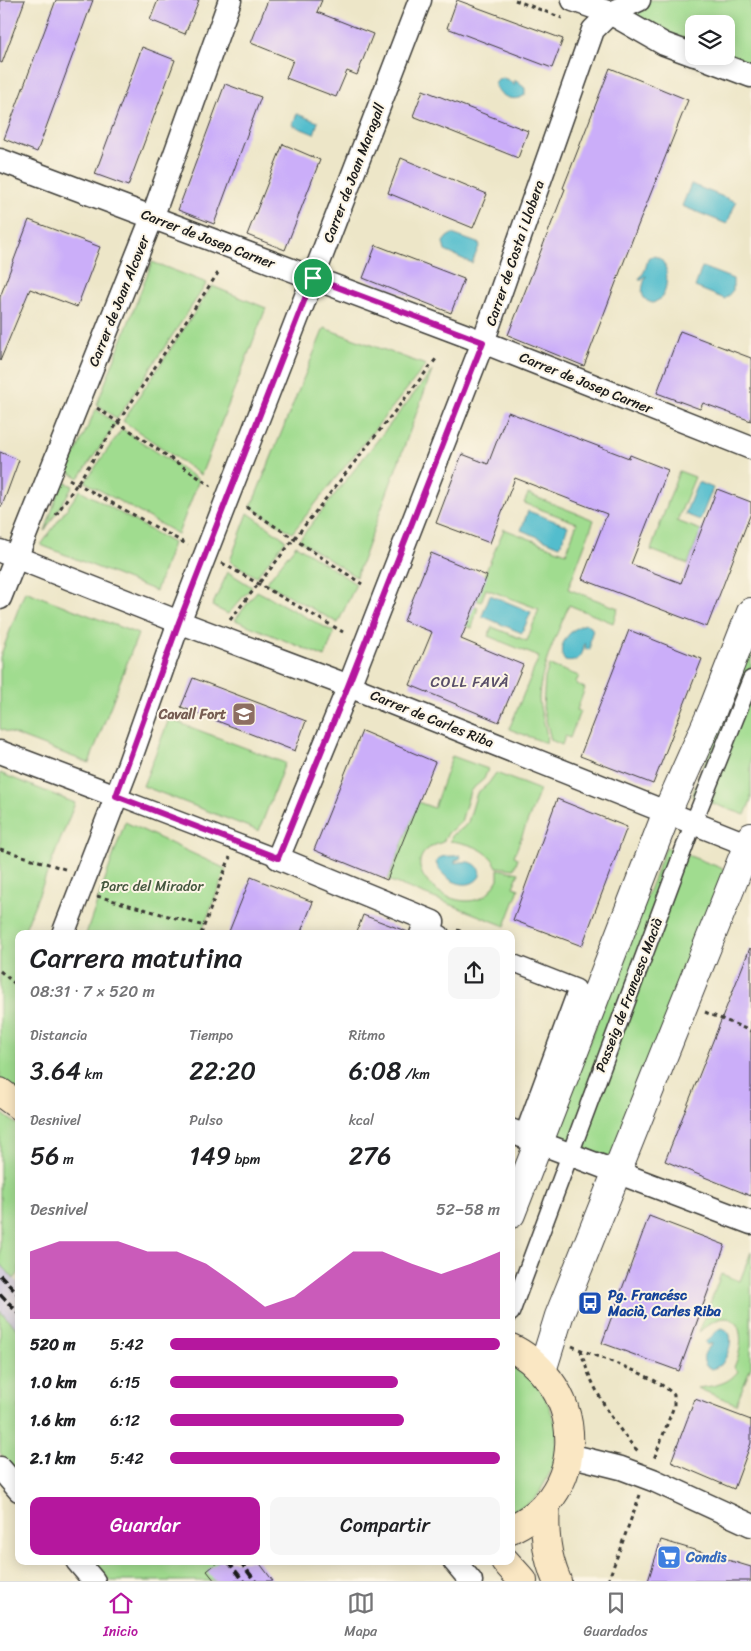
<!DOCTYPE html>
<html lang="es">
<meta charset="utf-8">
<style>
:root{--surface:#fff;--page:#f6f6f6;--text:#202124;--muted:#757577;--line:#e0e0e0;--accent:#b5179e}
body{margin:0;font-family:Sriracha,sans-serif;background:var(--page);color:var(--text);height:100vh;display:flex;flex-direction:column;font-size:19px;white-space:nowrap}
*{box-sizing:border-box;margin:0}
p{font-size:16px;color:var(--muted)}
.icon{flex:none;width:28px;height:28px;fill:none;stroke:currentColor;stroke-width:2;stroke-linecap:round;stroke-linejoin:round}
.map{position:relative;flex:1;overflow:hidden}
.side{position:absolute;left:15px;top:930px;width:500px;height:635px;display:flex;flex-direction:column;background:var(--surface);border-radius:10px;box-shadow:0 2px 12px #0003}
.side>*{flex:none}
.fabs{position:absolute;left:685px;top:15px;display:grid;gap:10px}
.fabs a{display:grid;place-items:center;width:50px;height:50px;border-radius:10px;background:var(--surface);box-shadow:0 2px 12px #0003;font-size:25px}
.pin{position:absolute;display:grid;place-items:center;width:42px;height:42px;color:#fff;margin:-21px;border:2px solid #fff;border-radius:50%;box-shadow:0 1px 5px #0007}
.round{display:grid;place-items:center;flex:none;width:52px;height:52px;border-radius:10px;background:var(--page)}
.headline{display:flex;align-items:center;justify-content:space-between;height:85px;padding:0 15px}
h1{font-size:28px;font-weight:600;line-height:38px}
.figures{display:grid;grid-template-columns:repeat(3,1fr);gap:8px;height:85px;padding:5px 15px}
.figures div{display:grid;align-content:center}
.figures b{font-size:25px;font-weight:600}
.figures small{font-size:14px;font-weight:400}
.figures p{font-size:14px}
.chart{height:140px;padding:10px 15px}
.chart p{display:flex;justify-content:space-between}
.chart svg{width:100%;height:90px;margin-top:5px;fill:var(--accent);opacity:.7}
.action{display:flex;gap:10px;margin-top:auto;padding:10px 15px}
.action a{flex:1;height:58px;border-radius:10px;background:var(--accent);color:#fff;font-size:20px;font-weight:600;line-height:58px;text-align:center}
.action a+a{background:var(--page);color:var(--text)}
ul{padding:0 15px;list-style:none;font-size:16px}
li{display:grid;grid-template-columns:80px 60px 1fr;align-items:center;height:38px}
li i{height:12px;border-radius:6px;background:var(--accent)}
.tabs{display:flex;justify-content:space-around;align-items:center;height:70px;border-top:1px solid var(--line);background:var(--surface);font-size:14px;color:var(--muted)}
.tabs a{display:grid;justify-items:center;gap:2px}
.tabs .on{color:var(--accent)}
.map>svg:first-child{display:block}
</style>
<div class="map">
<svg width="751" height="1581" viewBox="0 0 751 1581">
<rect width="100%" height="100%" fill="#fcf5e5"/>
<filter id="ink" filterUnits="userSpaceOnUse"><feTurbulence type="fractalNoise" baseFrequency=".02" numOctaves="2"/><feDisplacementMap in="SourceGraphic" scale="10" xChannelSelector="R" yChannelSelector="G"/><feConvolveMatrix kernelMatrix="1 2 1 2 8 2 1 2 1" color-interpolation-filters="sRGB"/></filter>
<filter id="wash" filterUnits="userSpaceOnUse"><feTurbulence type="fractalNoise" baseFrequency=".0096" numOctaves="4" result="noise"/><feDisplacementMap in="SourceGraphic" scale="20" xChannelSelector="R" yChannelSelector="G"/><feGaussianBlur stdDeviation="1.12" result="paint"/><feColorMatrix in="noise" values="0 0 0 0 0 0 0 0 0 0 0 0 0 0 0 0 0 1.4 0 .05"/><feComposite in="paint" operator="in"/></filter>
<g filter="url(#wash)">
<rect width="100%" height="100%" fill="#ede6c8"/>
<!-- industrial -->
<path fill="#c6c0da" d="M0 1263 19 1284V1331L0 1311Z"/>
<!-- green -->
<g fill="#a0dc8f" stroke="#5e7c56">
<path d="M639 0H751V71L726 56V24H694V47L610 13Z"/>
<path d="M152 262 207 283 117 419 97 404Z"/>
<path d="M212 286 266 308 201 475 123 421Z"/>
<path d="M324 328 426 365 292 533 251 507Z"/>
<path d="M432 371 356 577 299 540Z"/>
<path d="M96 409 116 424 79 478 67 471Z"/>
<path d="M122 429 199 480 178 534 85 482Z"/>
<path d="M679 471 695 477 677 521 701 530 688 564 651 550Z"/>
<path d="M62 481 73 486 45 531Z"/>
<path d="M80 490 173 543 156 591 41 545Z"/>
<path d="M528 494 594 520 568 589 618 608 613 623 569 605C557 635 541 665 539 698 539 713 549 730 546 743L509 729 539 657 488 636 492 627 527 641 539 609 486 589 481 602 474 599 504 529 566 553 577 523 524 503Z"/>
<path d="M248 513 286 540 256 577 230 561Z"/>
<path d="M296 545 356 584 338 623 266 583Z"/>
<path d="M228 572 252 587 228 614 212 606Z"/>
<path d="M25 591 138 634 89 763 0 729V657Z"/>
<path d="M257 591 334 632 325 657 235 620Z"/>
<path d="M472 605 478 607 472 628 464 625Z"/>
<path d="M751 643V800L745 815 692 796Z"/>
<path d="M549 665 579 676 576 682 577 685 585 688 577 710 580 711 570 738 565 736 562 745 551 740 543 708 545 678Z"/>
<path d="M169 719 285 763 259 831 143 786Z"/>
<path d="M452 756 488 769 484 779 470 791 461 822 448 833 443 842C384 859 452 920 486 895 491 891 495 884 498 879V869L519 873 513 887 519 889 505 926 388 880 418 802 434 808Z"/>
<path d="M0 773 75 803 23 934H19V946L16 953 19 955V1106L0 1092Z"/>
<path d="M496 773 540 790 514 856 518 858 514 869 497 867C489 849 468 843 450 841L453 834 463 828 468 822 477 793 488 784Z"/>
<path d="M125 822 226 869 201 934H86Z"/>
<path d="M666 847 724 869 614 1159 552 1137Z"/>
<path d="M0 1112 19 1126V1273L14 1279 0 1263Z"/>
<path d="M751 1252V1367L736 1404 697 1388C713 1386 728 1385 738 1371L734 1367C750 1333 736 1298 699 1332L721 1274 740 1281Z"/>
<path d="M0 1311 19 1331V1475L0 1453Z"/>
<path d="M511 1365 531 1378 543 1392 557 1426 555 1463 537 1497 511 1516Z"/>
<path d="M93 1561H220L235 1581H110Z"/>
</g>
<!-- water -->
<g fill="#52bdcd" stroke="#376c74">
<path d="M503 78 509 80 514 85H515L514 81H516L525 88V95C514 103 499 97 495 84L498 80Z"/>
<path d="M297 114 318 122 314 134 292 125Z"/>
<path d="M691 184 736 202 727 224 682 206Z"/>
<path d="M452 234 480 244 472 263 445 251 443 242 447 237Z"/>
<path d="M654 256C671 260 668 286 662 298L653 303C638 300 642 287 646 276H645L642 280H639L645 270 648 259Z"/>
<path d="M702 267 733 279V290L725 299 695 287Z"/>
<path d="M698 482 713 488 700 520 685 514Z"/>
<path d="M528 511 568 526 560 546 521 530Z"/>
<path d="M490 595 531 612 522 633 482 616Z"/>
<path d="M586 624 590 626 593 630 590 639V650L586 649 585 643 584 644C584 655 577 664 565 661 554 647 571 627 586 624Z"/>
<path d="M460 855 461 858 455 861V863C467 860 481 862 480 876 469 894 440 879 436 862 441 853 449 858 460 855Z"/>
<path d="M722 1328C738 1332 728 1356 721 1365L712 1369 706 1366C700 1356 706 1350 713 1343L707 1345 705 1342C712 1338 715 1330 722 1328Z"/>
</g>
<g id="blocks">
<!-- building -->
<g fill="#cbaef9">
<path d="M0 0H25L2 63 0 62Z"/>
<path d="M56 0H93L37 152 4 139Z"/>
<path d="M158 0H199L185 34 150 20Z"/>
<path d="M268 0H322L317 12 373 34 357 75 347 71 336 97 286 78 293 60 251 43Z"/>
<path d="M457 0 563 39 552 68 447 28Z"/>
<path d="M142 47 175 60 128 186 95 174Z"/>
<path d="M610 68 688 100 633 238 584 366 508 335 565 189 563 188Z"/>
<path d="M225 84 261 97 214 224 178 210Z"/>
<path d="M423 90 528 131 518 158 413 116Z"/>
<path d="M283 144 320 160 285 250 247 235Z"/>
<path d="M401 158 487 194 473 228 388 193Z"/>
<path d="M29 220 100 247 77 307 30 289 0 361V297Z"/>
<path d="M376 245 464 279 451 313 363 278Z"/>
<path d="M680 331 751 358V421L703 403 700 409 657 393Z"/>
<path d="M508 412 629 458 630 455 668 470 631 564 681 583 717 489 751 502V513L707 627 582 579 607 514 515 478 490 543 436 523 462 454 488 464Z"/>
<path d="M0 452 19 460 2 506H0Z"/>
<path d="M431 553 487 576 461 639 523 665 499 722 410 685 432 632 404 621Z"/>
<path d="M629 630 702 659 653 784 580 756Z"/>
<path d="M193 678 306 721 295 751 181 707Z"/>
<path d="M362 731 435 762 387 880 314 850Z"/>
<path d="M557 799 627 827 582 946 513 920Z"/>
<path d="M251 877 313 902 300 934H228Z"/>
<path d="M363 915 408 932V934H356Z"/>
<path d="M750 948 751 949V1196L665 1161Z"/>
<path d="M649 1216 725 1245 679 1371 602 1343Z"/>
<path d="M695 1399 751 1420V1443L734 1489 671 1462Z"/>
<path d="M661 1540 751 1567V1581H648Z"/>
<path d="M219 1561H258L273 1581H215L207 1571Z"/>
</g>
</g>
</g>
<g filter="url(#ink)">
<use href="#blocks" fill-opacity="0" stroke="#3b3a36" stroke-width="1"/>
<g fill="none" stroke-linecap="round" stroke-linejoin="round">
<!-- pedestrian casing -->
<g stroke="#3b3a36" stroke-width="19">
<g id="pedestrian">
<path d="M116 796 278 858"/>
<path d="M418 934 421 926 441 934"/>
<path d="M511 962 577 988 524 1132 511 1127"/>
<path d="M511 1313 693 824 751 679"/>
</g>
</g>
<!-- minor casing -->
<g stroke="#3b3a36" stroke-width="25">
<g id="minor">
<path d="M573 0 610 13 664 44 694 55"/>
<path d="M698 56 751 76"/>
<path d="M0 160 483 342 751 448"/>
<path d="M0 551 179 622 349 686 751 846"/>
<path d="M0 598 152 218 230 0"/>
<path d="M0 752 116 796"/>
<path d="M433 922 278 858 349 686 483 342 593 30 610 13 639 0"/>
<path d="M63 934 127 769 179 622 313 278 420 0"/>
<path d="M511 1132 751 1223"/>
<path d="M569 1455 621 1468 653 1480 751 1525"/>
<path d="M0 1468 19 1490"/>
<path d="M77 1561 94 1581"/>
<path d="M454 1561 471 1581"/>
</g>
</g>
<!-- tertiary casing -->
<g stroke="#3b3a36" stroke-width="30">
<g id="tertiary">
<path d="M511 1214 667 812 713 709 751 612"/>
<path d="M542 1371 559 1316 751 837"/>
</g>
</g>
<!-- secondary casing -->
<g stroke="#3b3a36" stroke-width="30">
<g id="secondary">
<path d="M0 1092 19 1106"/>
<path d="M511 1348C527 1355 539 1367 549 1380 577 1417 576 1469 546 1504 537 1515 523 1523 511 1529"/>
<path d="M546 1504C544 1532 546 1555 557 1581"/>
<path d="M505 1561 523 1581"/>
</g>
</g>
<!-- path -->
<g stroke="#3b3a36" stroke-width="3" stroke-dasharray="4 4" stroke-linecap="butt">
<path d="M515 0 562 18"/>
<path d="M97 408 211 486"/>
<path d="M69 479 188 545"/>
<path d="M246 507 362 584"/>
<path d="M56 515 218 273"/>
<path d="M222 563 343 632"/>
<path d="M230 620 436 359"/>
<path d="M0 849 68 870"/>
<path d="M97 896 204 926"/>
<path d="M457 930 468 934"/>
<path d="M201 934 230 857"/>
<path d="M0 971 19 987"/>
<path d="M705 1012 751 1031"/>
<path d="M572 1346C602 1360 651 1372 674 1395V1406L654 1459"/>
<path d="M581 1350C587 1380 617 1431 639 1452"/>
<path d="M608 1581 640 1495"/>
</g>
<!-- pedestrian -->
<use href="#pedestrian" stroke="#fff" stroke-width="16"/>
<!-- minor -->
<use href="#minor" stroke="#fff" stroke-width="22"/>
<!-- tertiary -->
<use href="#tertiary" stroke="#fff" stroke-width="28"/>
<!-- secondary -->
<use href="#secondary" stroke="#fae7c3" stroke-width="28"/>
<!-- rail -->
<g stroke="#1c1c1c" stroke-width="4" stroke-dasharray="8 4" stroke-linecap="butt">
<path d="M0 1275 19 1295"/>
<path d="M0 1294 19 1314"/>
<path d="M228 1561 243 1581"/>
<path d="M240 1561 255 1581"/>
</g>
</g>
</g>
<g fill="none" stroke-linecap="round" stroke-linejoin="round" filter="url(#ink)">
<!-- route casing -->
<g stroke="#fff" stroke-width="10">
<path id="route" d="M313 278 483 342 348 686 278 858 116 796 179 622Z"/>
</g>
<!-- route -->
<use href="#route" stroke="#b5179e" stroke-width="6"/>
</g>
<!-- icons -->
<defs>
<g id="school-square" transform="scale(1.25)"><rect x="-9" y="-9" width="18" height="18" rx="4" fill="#8d6e63" stroke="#fcf5e5"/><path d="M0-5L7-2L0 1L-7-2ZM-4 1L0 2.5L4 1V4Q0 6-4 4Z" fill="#fff"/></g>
<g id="bus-square" transform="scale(1.25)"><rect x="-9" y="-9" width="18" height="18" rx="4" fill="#1a4fb4" stroke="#fcf5e5"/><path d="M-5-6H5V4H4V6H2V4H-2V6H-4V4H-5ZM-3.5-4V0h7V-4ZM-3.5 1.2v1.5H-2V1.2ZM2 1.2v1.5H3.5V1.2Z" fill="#fff"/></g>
<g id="supermarket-square" transform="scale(1.25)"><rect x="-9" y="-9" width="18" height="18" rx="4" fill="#3f7fe0" stroke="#fcf5e5"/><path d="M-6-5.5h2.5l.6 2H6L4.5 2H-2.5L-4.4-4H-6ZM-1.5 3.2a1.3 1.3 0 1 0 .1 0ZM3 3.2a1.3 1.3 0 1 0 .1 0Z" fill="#fff"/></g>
</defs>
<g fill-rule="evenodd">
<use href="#school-square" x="244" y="714"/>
<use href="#bus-square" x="590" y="1303"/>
<use href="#supermarket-square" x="669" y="1557"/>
</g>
<g text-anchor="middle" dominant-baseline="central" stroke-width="4" stroke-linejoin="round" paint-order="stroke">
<!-- street labels -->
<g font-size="14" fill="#1c1c1c" stroke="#fcf5e5">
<text transform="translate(354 173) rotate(-69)">Carrer de Joan Maragall</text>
<text transform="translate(208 239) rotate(21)">Carrer de Josep Carner</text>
<text transform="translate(515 253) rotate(-71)">Carrer de Costa i Llobera</text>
<text transform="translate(119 301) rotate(-68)">Carrer de Joan Alcover</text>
<text transform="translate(586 383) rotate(22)">Carrer de Josep Carner</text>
<text transform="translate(432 719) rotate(22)">Carrer de Carles Riba</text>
<text transform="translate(629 995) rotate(-69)">Passeig de Francesc Macià</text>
</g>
<!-- education labels -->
<g font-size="14" font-weight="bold" fill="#785e54" stroke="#fcf5e5" text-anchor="end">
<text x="226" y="714">Cavall Fort</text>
</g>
<!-- park labels -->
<g font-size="14" fill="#44563e" stroke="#fcf5e5">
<text x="152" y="886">Parc del Mirador</text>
</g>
<!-- transit labels -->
<g font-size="14" font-weight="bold" fill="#164399" stroke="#fcf5e5" text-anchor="start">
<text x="608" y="1295">Pg. Francésc<tspan x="608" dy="16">Macià, Carles Riba</tspan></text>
</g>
<!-- shop labels -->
<g font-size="14" font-weight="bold" fill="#366cbe" stroke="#fcf5e5" text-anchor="start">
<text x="686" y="1557">Condis</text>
</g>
<!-- neighbourhood labels -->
<g font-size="15" letter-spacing="1" fill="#594f69" stroke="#fcf5e5">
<text x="470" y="682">COLL FAVÀ</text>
</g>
</g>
</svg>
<div class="fabs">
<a><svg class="icon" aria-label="layers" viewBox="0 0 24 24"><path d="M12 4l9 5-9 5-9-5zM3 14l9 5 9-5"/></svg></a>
</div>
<div class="pin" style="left:313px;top:278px;background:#1e9e55"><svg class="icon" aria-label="arrive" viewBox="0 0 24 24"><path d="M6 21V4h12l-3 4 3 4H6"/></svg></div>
<section class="side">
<div class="headline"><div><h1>Carrera matutina</h1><p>08:31 · 7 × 520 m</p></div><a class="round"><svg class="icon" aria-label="share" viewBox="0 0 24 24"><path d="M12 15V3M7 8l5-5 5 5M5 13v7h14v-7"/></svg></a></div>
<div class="figures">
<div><p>Distancia</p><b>3.64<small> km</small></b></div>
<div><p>Tiempo</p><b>22:20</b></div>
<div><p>Ritmo</p><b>6:08<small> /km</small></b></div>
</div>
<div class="figures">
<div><p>Desnivel</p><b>56<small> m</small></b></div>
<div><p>Pulso</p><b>149<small> bpm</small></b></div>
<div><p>kcal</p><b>276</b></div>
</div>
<div class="chart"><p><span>Desnivel</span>52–58 m</p>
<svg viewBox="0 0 160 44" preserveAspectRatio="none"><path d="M0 44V11L10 6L20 6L30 6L40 11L50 11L60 17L70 27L80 38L90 33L100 22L110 11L120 11L130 17L140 22L150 17L160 11V44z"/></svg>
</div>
<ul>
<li><b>520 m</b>5:42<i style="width:100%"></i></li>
<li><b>1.0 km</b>6:15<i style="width:69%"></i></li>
<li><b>1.6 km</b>6:12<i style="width:71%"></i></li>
<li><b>2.1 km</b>5:42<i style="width:100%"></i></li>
</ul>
<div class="action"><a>Guardar</a><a>Compartir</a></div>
</section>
</div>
<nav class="tabs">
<a class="on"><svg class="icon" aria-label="home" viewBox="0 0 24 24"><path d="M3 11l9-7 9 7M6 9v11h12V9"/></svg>Inicio</a>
<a><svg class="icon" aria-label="map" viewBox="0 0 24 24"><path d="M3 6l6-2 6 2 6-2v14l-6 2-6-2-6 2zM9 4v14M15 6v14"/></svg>Mapa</a>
<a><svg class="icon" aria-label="saved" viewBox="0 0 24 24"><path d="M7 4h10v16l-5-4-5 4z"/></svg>Guardados</a>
</nav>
